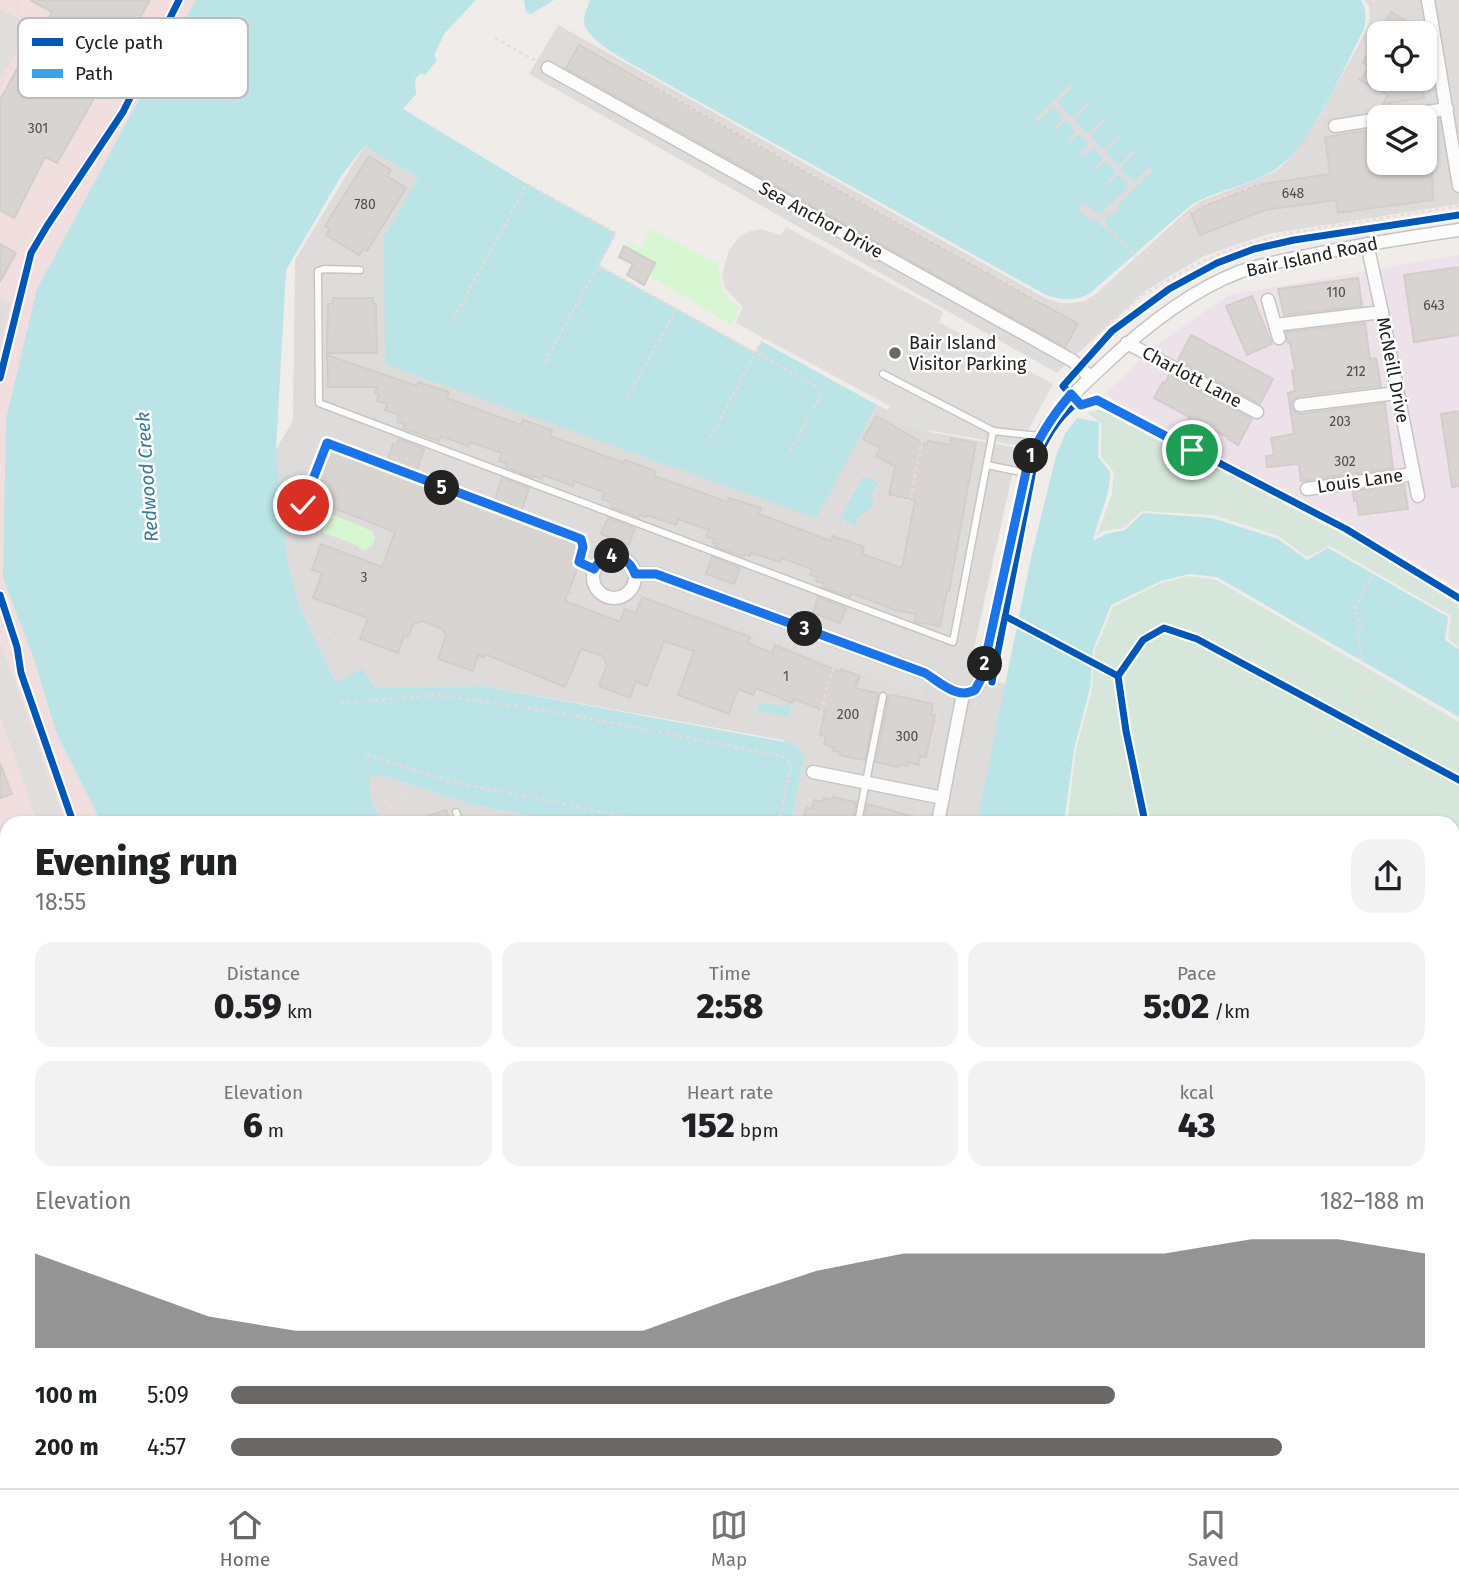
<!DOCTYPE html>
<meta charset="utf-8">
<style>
:root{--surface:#fff;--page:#f2f2f2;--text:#202124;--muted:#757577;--line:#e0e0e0;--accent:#696867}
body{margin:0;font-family:"Fira Sans",sans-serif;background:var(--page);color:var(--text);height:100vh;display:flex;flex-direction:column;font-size:26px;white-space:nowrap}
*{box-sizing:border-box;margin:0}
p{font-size:23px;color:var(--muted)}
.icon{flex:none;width:38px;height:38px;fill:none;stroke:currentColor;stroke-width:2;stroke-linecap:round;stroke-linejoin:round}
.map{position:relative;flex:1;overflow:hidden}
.side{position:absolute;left:0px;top:816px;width:1460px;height:674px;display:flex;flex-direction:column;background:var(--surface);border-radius:21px 21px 0 0;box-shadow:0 2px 5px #0004}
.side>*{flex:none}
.tools{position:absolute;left:1367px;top:21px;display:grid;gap:14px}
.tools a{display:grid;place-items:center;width:70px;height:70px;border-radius:14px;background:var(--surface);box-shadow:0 2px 5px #0004;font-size:35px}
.pin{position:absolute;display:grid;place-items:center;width:60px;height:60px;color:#fff;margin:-30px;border:4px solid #fff;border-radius:50%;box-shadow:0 2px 7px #0007}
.km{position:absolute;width:35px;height:35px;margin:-18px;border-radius:50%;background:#222;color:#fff;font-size:19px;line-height:35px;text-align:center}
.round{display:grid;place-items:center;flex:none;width:74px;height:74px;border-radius:21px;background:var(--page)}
.head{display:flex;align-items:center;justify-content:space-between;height:119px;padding:0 35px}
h1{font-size:38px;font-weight:800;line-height:52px}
.stats{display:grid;grid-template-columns:repeat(3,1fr);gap:10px;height:119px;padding:7px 35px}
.stats div{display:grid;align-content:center;border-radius:18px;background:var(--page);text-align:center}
.stats b{font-size:35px;font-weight:800}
.stats small{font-size:19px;font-weight:400}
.stats p{font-size:19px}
.chart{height:196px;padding:14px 35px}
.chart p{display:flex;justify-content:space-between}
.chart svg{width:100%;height:126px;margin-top:7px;fill:var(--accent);opacity:.7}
ul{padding:0 35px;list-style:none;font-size:23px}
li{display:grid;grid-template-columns:112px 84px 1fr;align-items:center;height:52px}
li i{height:18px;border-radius:9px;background:var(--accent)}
.tabs{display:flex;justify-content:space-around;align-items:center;height:98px;border-top:2px solid var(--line);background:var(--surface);font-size:19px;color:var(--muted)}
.tabs a{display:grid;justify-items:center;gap:4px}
.tabs .current{color:var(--accent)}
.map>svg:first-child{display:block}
</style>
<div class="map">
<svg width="1459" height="1488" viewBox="0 0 1459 1488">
<rect width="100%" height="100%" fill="#efece9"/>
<!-- residential -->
<g fill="#dedcdb" fill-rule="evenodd">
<path d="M1364 0H1459V204L1268 234 1204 256 1145 291 1057 373 529 74 558 25 1045 298 1060 303H1072L1085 301 1097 293 1187 211 1199 202 1256 180 1276 171 1286 162 1319 118 1367 29 1370 18 1369 6ZM1379 33H1424V79H1379ZM1379 117H1424V163H1379Z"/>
<path d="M364 146 418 178 384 236 815 518 877 405 930 432 1018 448 969 671 1007 685 977 822H791L804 758 783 740 483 686 375 688 336 683 300 607 288 565 276 449 293 421 295 260Z"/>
<path d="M372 776H384L470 804 560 822H382L369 793V782Z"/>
</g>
<!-- commercial -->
<path fill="#f1dfe0" d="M0 0H196L131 114 37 289 33 656 56 732 101 822H7V1464L0 1465Z"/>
<!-- industrial -->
<path fill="#ede1ea" d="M1459 255V589L1393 550 1283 493 1104 395 1157 344 1229 295Z"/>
<!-- wetland -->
<g fill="#d6e6da">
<path d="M1103 409 1374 551 1459 606V647L1448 639 1451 616 1330 546 1307 557 1279 536 1214 515 1142 511 1123 528 1104 531 1097 535 1112 494 1114 472 1101 456V423L1087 413Z"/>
<path d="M1189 576 1216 580 1459 722V1488H1286V1482H1452V822H1122L1120 815 1098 822H1067L1076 750 1092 689 1095 650 1113 607 1161 583Z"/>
</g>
<!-- park -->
<g fill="#d9f6d3">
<path d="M651 229 719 264C718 287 723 294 739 308L731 325 619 257 629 242 640 248Z"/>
<path d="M329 513 372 531 375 538 372 546 364 550 359 549V546L322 532Z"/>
<path d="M497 1482H1070L1071 1488H493Z"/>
</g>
<!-- parking -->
<g fill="#dfdedd">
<path d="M0 9 31 25 0 81Z"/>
<path d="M786 227 943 312 939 322 1053 384 1020 446 904 426 885 416 890 406 736 323 743 307 725 288 722 274 729 250 739 237 750 231 761 229 781 235Z"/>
<path d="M0 295 2 301 10 304 0 350Z"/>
<path d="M745 615 925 682 921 693 741 626Z"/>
<path d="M0 646H2L65 822H38L26 791 0 715Z"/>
<path d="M7 937V977L0 980V939Z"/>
<path d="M0 1305 7 1310V1444L0 1445Z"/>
</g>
<!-- water -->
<g fill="#bae4e5">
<path d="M196 0H476L444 34 434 55 437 60 425 75 421 73 415 79 416 94 403 109 527 184 616 233 599 266 755 352 761 341 877 405 816 518 385 364 384 236 418 178 364 146 341 176 286 270 276 449 288 565 300 607 336 683 361 669 375 688 483 686 795 744 804 758 791 822H561L470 804 384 776H372C364 791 376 808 382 822H101L56 732 33 656 3 578 6 419 37 289 131 114Z"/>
<path d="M524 0H554L531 14 526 12Z"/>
<path d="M590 0H1361C1367 11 1367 19 1363 31 1343 70 1312 144 1276 169 1252 185 1217 190 1191 205L1090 293C1076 302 1062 300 1046 295L648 73C632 63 586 42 584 22 584 14 588 7 590 0Z"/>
<path d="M1077 418 1099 422 1098 457 1110 472C1110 499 1098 515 1093 541L1106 534 1125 530 1143 513 1212 518 1278 539 1307 560 1328 548 1448 617 1445 640 1459 650V717L1217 577 1189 574 1161 581 1111 605 1093 650 1090 688 1074 749 1064 822H977L1031 558 1056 456 1065 434Z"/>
<path d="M864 475 878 483 871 495 873 500 872 508 861 514 855 526 840 518Z"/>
<path d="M759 702 785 707 786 704 791 705 789 716 757 711Z"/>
<path d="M7 1464V1482H497L493 1488H0V1465Z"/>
<path d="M1070 1482H1365L1368 1488H1071Z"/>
</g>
<!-- pier -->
<path fill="#dedcdc" d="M1070 84 1073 87 1059 100V104L1070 116H1074L1088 102 1090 104 1076 118V122L1085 132H1089L1104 118 1106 120 1091 135 1092 138 1101 148H1105L1119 134 1121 136 1107 150V154L1116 164H1120L1134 150 1136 152 1122 166V170L1132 180H1136L1149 166 1153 170 1118 205 1120 208 1112 216 1109 213 1105 217 1107 224 1103 227 1095 219 1092 222 1078 208 1085 202 1097 213H1101L1128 187 1127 183 1120 176H1117L1108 184 1106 182 1115 174V170L1107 162 1095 170 1094 168 1102 160 1101 156 1094 148 1082 157 1080 154 1088 146V143L1081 135H1077L1069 143 1067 141 1075 132 1068 122H1064L1056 130 1054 128 1062 119 1055 108H1052L1037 122 1034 119Z"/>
<!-- building -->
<g fill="#d7d4d2" stroke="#d2cdca" stroke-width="2">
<path d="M30 0H150L57 163 45 157 14 218 0 210V100L38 30 41 32 52 12Z"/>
<path d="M1391 12 1412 24 1407 33H1379Z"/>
<path d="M1379 34V79H1422L1424 98 1383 104 1388 95 1358 79H1362L1369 66 1363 63Z"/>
<path d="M579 45 1078 324 1065 347 566 68Z"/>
<path d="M1366 131 1373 172 1405 168 1404 163H1428V168L1432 167 1433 200 1338 213 1336 200 1265 210 1200 235 1191 214 1205 206 1257 185 1330 174 1325 137Z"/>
<path d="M369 156 391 170 387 176 406 188 367 251 363 249 359 255 326 235 330 229 325 226Z"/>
<path d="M0 244 16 253 0 282Z"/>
<path d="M624 246 655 263 644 285 627 275 633 264 619 257Z"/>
<path d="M1459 267V335L1414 342 1404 275Z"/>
<path d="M1358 278 1362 306 1284 315 1278 289Z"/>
<path d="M1252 296 1272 344 1247 355 1226 306Z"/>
<path d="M333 298H373V304H376L377 353H327L328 304H333Z"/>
<path d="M1365 323 1370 359 1376 358 1381 386 1299 396 1292 401 1291 407 1296 413 1301 414 1385 403 1393 468 1301 481 1299 464 1267 467 1266 456 1274 455 1271 438 1294 434 1288 393 1295 391 1292 371 1295 370 1290 342 1288 343 1286 332Z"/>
<path d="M1191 335 1273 379 1260 404 1178 360Z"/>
<path d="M327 355 417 386 418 382 449 392 447 398 521 425 523 420 552 430 550 436 624 463 625 460 656 471 654 476 697 491 727 502 729 498 761 508 759 514 831 541 833 536 864 547 862 554 902 568 915 500 889 495 895 466 876 456 880 448 863 439 876 416 927 445 928 441 950 445 951 438 976 443 949 591H947L940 626 915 622 916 614 895 610 851 593 850 597 822 587 823 583 816 581 817 577 810 575 812 569 781 558 780 562 751 553 750 556 745 554 744 557 716 547 717 544 713 543 714 539 706 537 709 530 678 519 676 525 647 515 646 517 640 515 639 518 612 507 611 502 602 499 604 492 574 481 573 486 543 475 542 479 534 476 533 478 506 467 507 463 499 461 502 453 470 442 468 446 441 436 439 441 403 428 404 424 397 422 399 415 385 410 387 404 377 401 379 395 375 393 377 387H328Z"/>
<path d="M1169 375 1252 419 1238 445 1228 439V437L1188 420 1190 417 1154 398 1163 382 1165 383Z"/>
<path d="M1459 411V486L1452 487 1441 414Z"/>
<path d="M399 439 424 449 414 478 492 508 502 478 529 488 519 518 579 541 571 564 578 567 565 601 620 622 625 609 636 613 642 597 750 637 748 643 772 653 775 645 840 672 841 669 860 676 855 688 878 693 865 760 840 755 841 752 833 751 834 747 824 744 826 736 820 735 825 711 794 699 792 703 756 688 753 695 738 689 729 714 678 695 694 651 664 641 647 686 636 681 630 698 599 686 607 665 603 656 581 649 565 687 485 654 484 657 478 655 473 671 438 659 446 636 442 629 423 621 413 624 408 637 404 636 398 653 360 639 368 618 313 598 322 573 312 570 321 544 382 567 395 532 328 506 318 530 304 525 313 500 309 499 329 446 385 467 393 444 397 445Z"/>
<path d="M1404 484 1408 509 1359 515 1357 500 1354 501 1353 491Z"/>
<path d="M608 518 635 528 629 545 601 534Z"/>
<path d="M712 557 740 568 734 584 706 574Z"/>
<path d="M818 597 846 608 840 623 813 613Z"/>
<path d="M892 695 933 704 931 714 935 715 926 757 920 756 918 765 908 762 907 766 899 765V767L876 762 889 696Z"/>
<path d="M0 763 12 794 0 798Z"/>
<path d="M833 797 856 802 852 822H803L806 807 812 809 814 800 823 802 824 798 832 800Z"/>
<path d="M867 804 918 818V822H864Z"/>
<path d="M446 810 450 822H415V820Z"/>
</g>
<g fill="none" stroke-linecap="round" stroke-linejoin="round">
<!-- lane casing -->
<g stroke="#c6c5c4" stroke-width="9">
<g id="lane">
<path d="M360 270 324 269 318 271 319 403 953 642 993 431"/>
<path d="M883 374 993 431 1040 436"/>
<path d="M987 465 1026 473"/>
<path d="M456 812 460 822"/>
<path d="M858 822 883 696"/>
</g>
</g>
<!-- street casing -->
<g stroke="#c6c5c4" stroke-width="15">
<g id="street">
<path d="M1428 0 1459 186"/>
<path d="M548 68 1073 361 1090 377"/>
<path d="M1394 117 1447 109"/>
<path d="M1335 126 1379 119"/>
<path d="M1367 244 1382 312 1418 496"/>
<path d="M1268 300 1275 325 1382 312"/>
<path d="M1275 325 1279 338"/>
<path d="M1127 343 1257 412"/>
<path d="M1300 405 1397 393"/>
<path d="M1307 489 1413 474"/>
<circle cx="614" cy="577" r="21"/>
<path d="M635 574H656L925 673 950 689 963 694"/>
<path d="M963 694 975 690 981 679 1032 452C1051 414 1073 394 1103 366 1140 331 1190 291 1239 272 1262 264 1287 260 1311 255 1360 245 1410 237 1459 230"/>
<path d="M813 772 943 798"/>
<path d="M938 822 963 694"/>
</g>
</g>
<!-- path -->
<g stroke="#ecd9db" stroke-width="2.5" stroke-dasharray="3.5 3.5" stroke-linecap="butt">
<path d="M495 38 536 61"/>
<path d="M555 55C561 44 565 35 580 41L673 97 1034 298C1055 308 1073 310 1094 299L1197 208C1219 196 1243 192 1265 181 1291 169 1308 147 1322 122"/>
<path d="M0 87 34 25 18 16 16 0"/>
<path d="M1325 116 1372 32 1376 16 1373 0"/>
<path d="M1105 226 1139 260"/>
<path d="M22 231 27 242 35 247"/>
<path d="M599 266 823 390 788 455"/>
<path d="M1087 303 1098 321 1112 327"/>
<path d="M450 325 527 184 616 233 544 364"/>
<path d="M1112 331 1114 320 1141 296 1198 263 1229 250 1283 234 1459 206"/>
<path d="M628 397 676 309"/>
<path d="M710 438 776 315"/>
<path d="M363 458 581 539 583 546 578 562 594 569"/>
<path d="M361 462 363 456 327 443 303 505 326 515 305 570 313 582 308 595 319 621 327 632 342 648 381 677 453 674 494 678 613 702 658 707 816 739 811 761"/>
<path d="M862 472 880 482 873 495C879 505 874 515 862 516L855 530 836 519Z"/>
<path d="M866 477 874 461 891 470 886 496 910 501 923 435 934 413"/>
<path d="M872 508 885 515"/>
<path d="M567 596 586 597 604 608 616 610 634 604 650 587"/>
<path d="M710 609 731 617 732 625 949 705"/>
<path d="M1007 616 1118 676"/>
<path d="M0 634 8 624"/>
<path d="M340 703 437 695 550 711 785 757 791 765 779 822"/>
<path d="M1350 721 1366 684 1357 633 1361 624 1354 609 1385 552"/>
<path d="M816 739 827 686 835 664"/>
<path d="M366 755 450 781 651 822"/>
<path d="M31 782 54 772"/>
<path d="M924 782 940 703"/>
<circle cx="393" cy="797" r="9"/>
<path d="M399 790 449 807"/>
<path d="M388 806 395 822"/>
<path d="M466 811 525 822"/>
<path d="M799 822 807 785"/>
<path d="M916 822 920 805"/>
<path d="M957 822 965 781 988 695"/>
<path d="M0 1082 7 1083"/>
<path d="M0 1121 7 1100"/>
<path d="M0 1163 5 1169"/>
<path d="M541 1488 547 1482"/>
</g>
<!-- lane -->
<use href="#lane" stroke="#fdfcfc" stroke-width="6"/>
<!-- street -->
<use href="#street" stroke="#fdfcfc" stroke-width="12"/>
<!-- quiet -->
<path stroke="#3ea2ea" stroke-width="5" stroke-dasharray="10 5" stroke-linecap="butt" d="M1394 1482 1396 1488"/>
<!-- cycleway casing -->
<g stroke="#fff" stroke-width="11">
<g id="cycleway">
<path d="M1459 215 1294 240 1254 249 1217 263 1169 289 1112 331 1063 386 1081 405 1092 401 1102 402 1346 529 1459 598"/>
<path d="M0 378 31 253 47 226 123 112 179 0"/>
<path d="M0 595 17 647 21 673 73 822"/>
<path d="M1005 616 1118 676"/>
<path d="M992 682 1033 470C1042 444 1055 419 1078 402"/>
<path d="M1145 822 1126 731 1118 676 1143 640 1164 628 1197 639 1459 780"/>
</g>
</g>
<!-- cycleway -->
<use href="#cycleway" stroke="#0057b8" stroke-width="7"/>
</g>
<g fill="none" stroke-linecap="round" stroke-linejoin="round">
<!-- route casing -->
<g stroke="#fff" stroke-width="14">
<path id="route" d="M303 505 327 443 581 539 583 547 579 562 594 569C605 550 628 554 635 574H656L925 673C940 682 957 700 975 690L981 679 1027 467C1037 439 1051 417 1071 394L1081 405 1097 400 1192 450"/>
</g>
<!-- route -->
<use href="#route" stroke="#1a73e8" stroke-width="9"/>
</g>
<!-- markers -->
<circle fill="#696867" stroke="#fff" stroke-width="2.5" cx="895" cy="353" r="7"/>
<g text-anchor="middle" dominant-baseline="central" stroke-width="5" stroke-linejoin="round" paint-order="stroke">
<!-- number labels -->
<g font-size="14" fill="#4e4e4d">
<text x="38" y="128">301</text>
<text x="1293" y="193">648</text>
<text x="365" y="204">780</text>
<text x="1336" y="292">110</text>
<text x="1434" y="305">643</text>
<text x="1356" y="371">212</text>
<text x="1340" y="421">203</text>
<text x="1345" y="461">302</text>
<text x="364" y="577">3</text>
<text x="786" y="676">1</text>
<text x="848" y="714">200</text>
<text x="907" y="736">300</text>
</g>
<!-- street labels -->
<g font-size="18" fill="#212121" stroke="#fff">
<text transform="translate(821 220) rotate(29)">Sea Anchor Drive</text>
<text transform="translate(1312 257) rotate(-12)">Bair Island Road</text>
<text transform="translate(1393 370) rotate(79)">McNeill Drive</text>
<text transform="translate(1192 377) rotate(28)">Charlott Lane</text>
<text transform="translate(1360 481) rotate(-8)">Louis Lane</text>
</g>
<!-- poi labels -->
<g font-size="18" fill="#212121" stroke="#fff" text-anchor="start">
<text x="909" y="343">Bair Island<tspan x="909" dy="21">Visitor Parking</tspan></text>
</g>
<!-- water labels -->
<g font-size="19" font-style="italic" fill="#397a98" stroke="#fff">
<text transform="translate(147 477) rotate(-94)">Redwood Creek</text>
</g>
</g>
<!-- legend -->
<rect x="18" y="18" width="230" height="80" rx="10" fill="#fff" stroke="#bcbcbc" stroke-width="2"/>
<rect x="32" y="38" width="31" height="8" fill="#0057b8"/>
<rect x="32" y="69" width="31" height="9" fill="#3ea2ea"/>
<g font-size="19" fill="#212121">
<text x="75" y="49">Cycle path</text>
<text x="75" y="80">Path</text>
</g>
</svg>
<div class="tools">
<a><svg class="icon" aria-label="locate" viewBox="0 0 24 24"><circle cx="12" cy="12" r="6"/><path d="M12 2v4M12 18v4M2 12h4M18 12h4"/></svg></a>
<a><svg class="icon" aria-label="layers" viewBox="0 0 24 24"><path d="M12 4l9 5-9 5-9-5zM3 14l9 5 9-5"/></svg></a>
</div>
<div class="pin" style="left:1192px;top:450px;background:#1e9e55"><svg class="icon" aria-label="arrive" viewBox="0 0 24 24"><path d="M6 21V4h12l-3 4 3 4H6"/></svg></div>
<div class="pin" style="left:303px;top:505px;background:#d93025"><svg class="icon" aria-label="check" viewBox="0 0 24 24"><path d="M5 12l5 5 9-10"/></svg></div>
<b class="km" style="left:1031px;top:456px">1</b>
<b class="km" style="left:985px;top:664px">2</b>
<b class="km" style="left:805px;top:629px">3</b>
<b class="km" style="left:612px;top:556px">4</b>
<b class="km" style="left:442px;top:488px">5</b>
<section class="side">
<div class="head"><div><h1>Evening run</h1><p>18:55</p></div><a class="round"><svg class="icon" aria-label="share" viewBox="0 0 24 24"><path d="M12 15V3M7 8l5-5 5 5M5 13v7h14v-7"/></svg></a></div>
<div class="stats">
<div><p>Distance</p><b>0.59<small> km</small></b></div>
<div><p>Time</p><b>2:58</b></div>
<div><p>Pace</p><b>5:02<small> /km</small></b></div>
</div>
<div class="stats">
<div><p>Elevation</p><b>6<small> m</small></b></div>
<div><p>Heart rate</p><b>152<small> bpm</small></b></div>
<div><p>kcal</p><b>43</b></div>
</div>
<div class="chart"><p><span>Elevation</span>182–188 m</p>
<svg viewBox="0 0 160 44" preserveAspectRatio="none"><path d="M0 44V11L10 22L20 33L30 38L40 38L50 38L60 38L70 38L80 27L90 17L100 11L110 11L120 11L130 11L140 6L150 6L160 11V44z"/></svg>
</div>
<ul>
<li><b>100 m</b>5:09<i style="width:74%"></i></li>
<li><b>200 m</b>4:57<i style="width:88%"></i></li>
</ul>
</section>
</div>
<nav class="tabs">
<a class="current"><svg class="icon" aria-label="home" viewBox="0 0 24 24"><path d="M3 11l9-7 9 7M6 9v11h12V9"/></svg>Home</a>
<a><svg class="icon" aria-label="map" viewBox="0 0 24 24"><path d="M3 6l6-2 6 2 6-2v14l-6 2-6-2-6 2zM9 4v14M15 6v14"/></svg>Map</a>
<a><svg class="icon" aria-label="saved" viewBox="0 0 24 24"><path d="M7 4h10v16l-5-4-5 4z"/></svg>Saved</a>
</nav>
